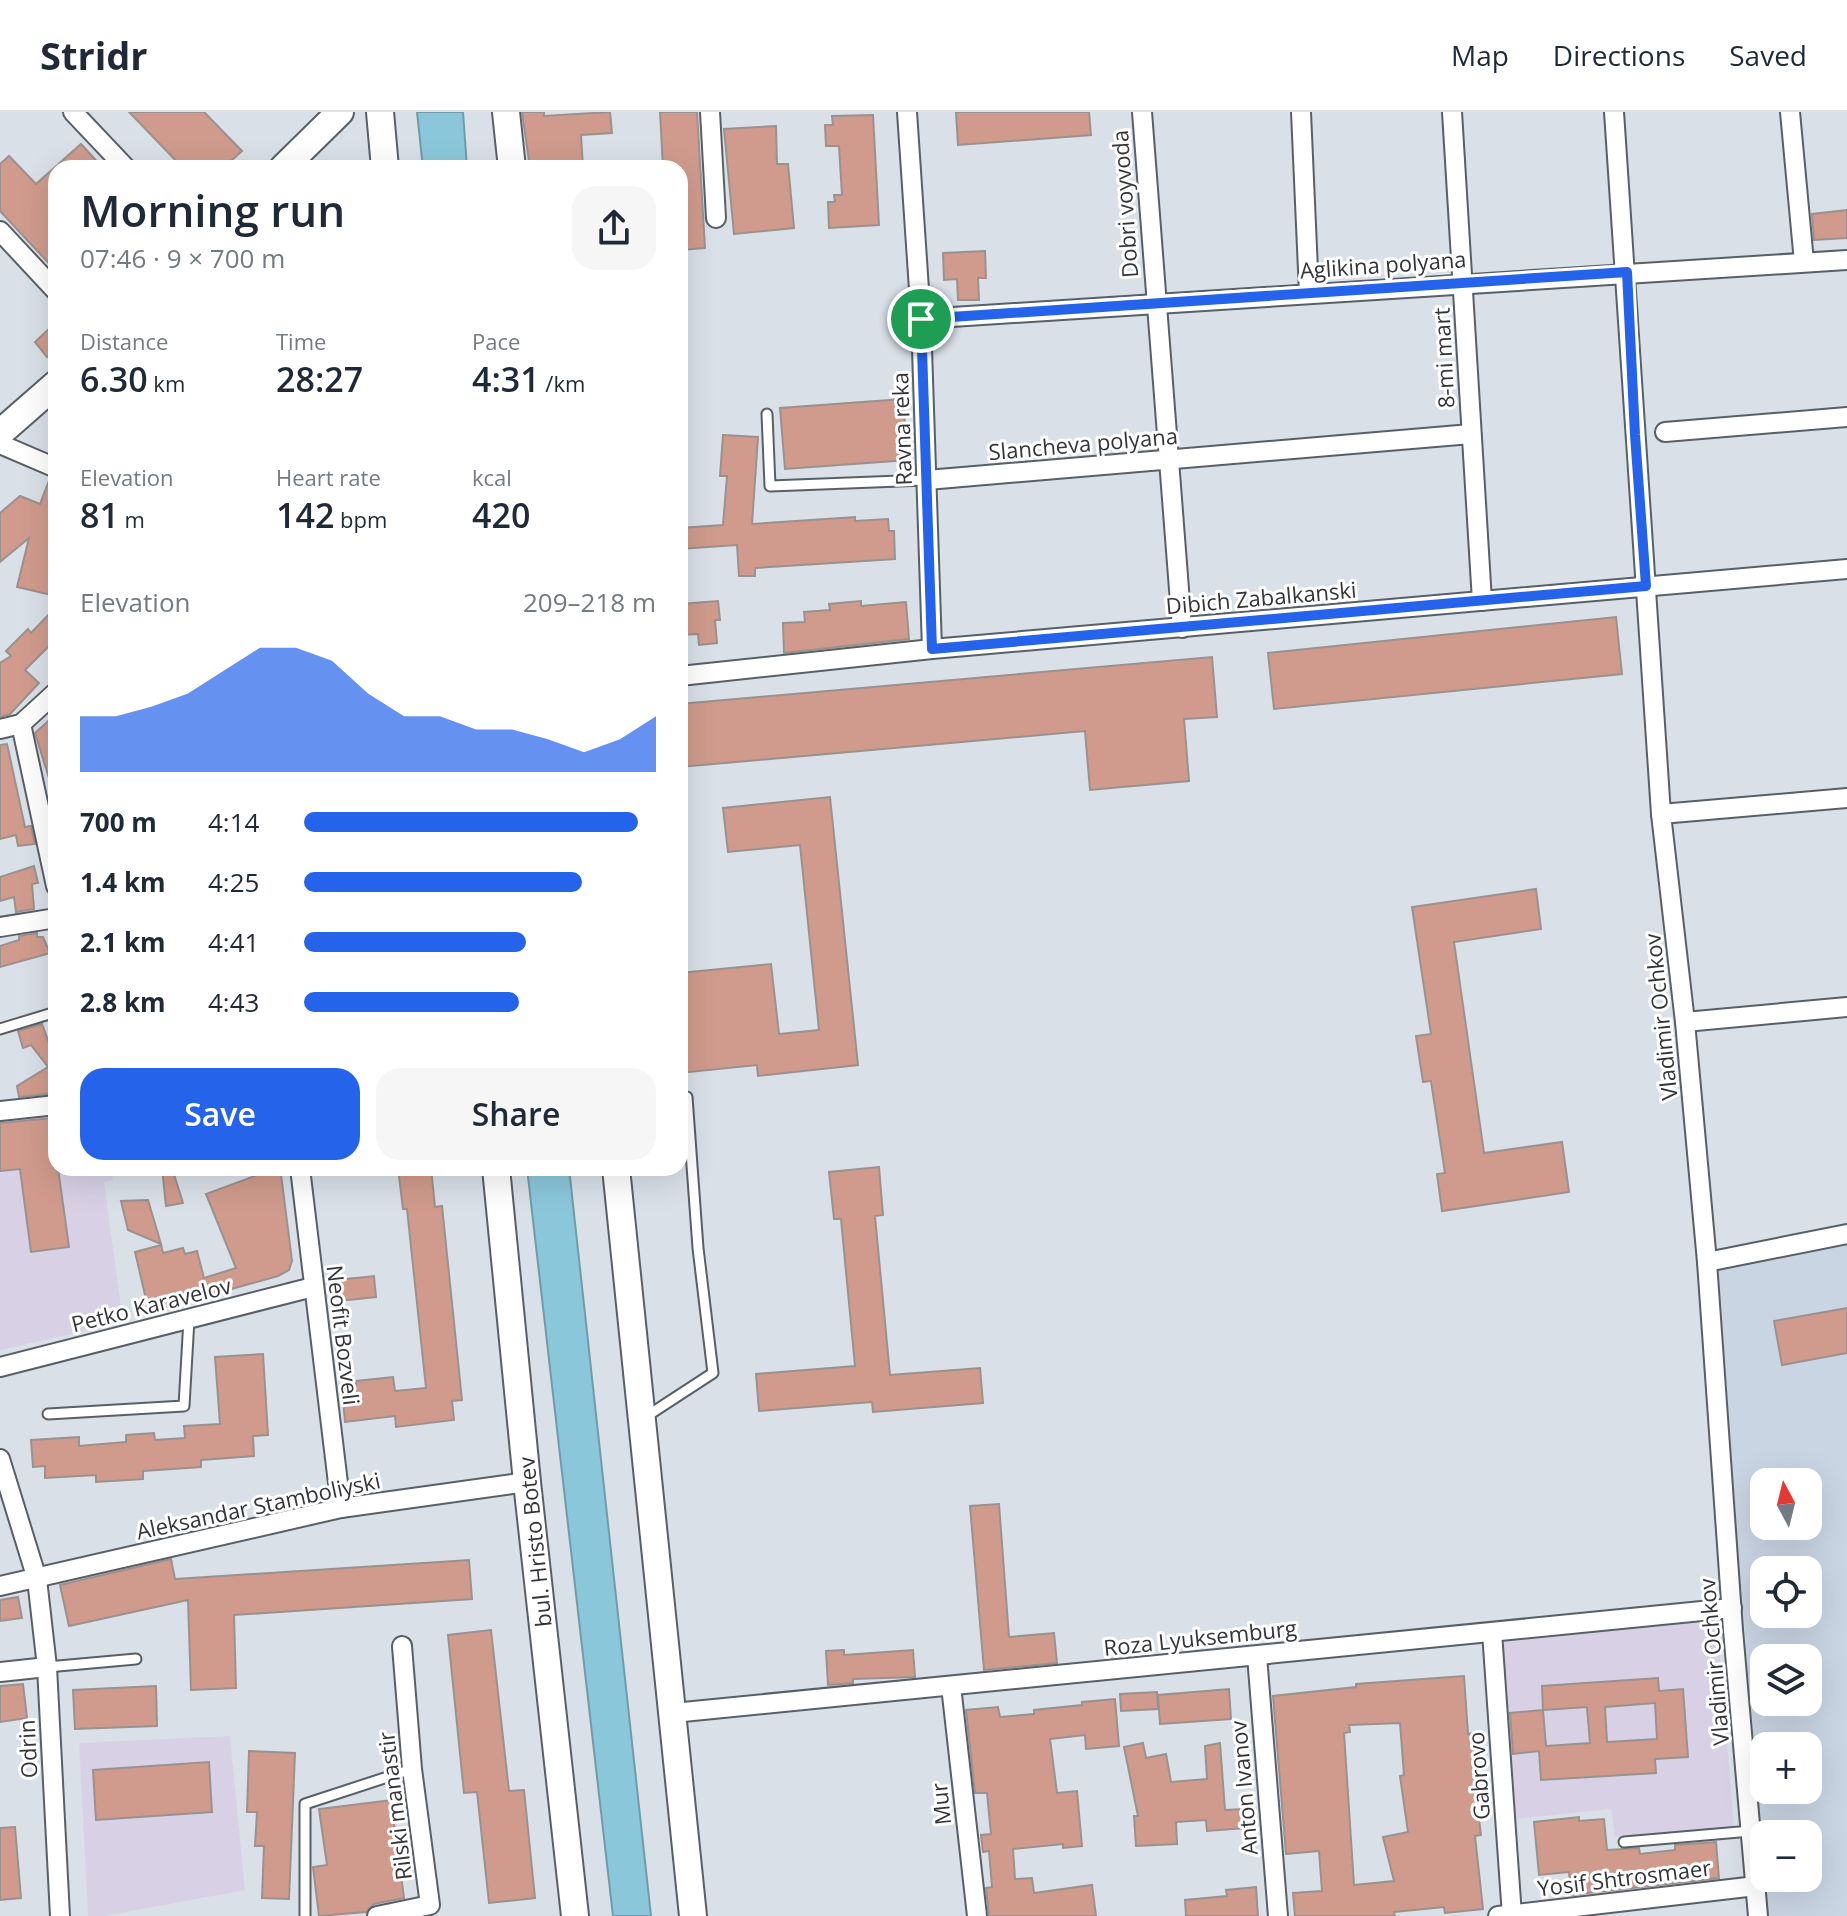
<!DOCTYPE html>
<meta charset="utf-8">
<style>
:root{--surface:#fff;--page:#f6f6f7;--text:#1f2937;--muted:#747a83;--line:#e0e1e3;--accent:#2563eb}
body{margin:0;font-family:"Open Sans",sans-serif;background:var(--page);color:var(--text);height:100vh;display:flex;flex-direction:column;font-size:30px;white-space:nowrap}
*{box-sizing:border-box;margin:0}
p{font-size:26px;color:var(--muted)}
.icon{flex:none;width:44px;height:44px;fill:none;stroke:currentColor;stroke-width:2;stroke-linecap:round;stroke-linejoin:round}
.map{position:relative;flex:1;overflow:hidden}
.panel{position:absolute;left:48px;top:48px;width:640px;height:1016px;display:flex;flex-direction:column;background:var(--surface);border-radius:24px;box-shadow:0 8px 32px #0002}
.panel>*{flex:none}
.needle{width:52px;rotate:353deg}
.controls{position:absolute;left:1750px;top:1356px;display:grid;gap:16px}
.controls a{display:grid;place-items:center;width:72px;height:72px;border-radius:16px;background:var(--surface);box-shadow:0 8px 32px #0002;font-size:40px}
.pin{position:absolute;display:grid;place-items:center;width:68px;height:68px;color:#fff;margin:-34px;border:4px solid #fff;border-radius:50%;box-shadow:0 2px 8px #0007}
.round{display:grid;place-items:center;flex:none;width:84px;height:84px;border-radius:24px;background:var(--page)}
.summary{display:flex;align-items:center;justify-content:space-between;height:136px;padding:0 32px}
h1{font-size:44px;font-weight:600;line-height:60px}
.metrics{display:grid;grid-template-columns:repeat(3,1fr);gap:12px;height:136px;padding:8px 32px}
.metrics div{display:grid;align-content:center}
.metrics b{font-size:34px;font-weight:600}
.metrics small{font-size:22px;font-weight:400}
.metrics p{font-size:22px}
.chart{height:224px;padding:16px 32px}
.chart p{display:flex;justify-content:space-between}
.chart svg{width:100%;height:144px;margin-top:8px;fill:var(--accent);opacity:.7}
.button{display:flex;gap:16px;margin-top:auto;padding:16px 32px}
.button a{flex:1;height:92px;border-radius:24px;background:var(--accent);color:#fff;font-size:32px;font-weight:600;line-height:92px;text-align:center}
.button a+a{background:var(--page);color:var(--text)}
ul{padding:0 32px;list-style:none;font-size:26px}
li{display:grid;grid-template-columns:128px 96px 1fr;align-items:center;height:60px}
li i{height:20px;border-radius:10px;background:var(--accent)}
header{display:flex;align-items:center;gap:48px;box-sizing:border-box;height:112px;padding:0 40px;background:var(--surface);border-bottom:2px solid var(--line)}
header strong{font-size:38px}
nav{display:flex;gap:44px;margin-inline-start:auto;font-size:28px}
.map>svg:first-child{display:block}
</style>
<header>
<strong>Stridr</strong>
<nav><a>Map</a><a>Directions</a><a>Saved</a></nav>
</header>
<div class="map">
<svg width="1847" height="1804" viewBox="0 0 1847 1804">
<rect width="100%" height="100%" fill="#d9e0e8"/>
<!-- built -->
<path fill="#cad5e4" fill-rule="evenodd" d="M1847 1130V1804H1768L1765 1766H1808V1722H1764V1755L1715 1155ZM1764 1370H1808V1414H1764ZM1764 1458H1808V1502H1764ZM1764 1546H1808V1590H1764ZM1764 1634H1808V1678H1764Z"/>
<!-- education -->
<g fill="#d8d1e6">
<path d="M56 1008V1056H111L113 1068 104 1070 123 1210 0 1238V1015Z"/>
<path d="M1716 1498 1734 1714 1615 1725 1611 1697 1505 1708 1492 1520Z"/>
<path d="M230 1624 245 1778 104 1804H88L79 1631Z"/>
</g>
<!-- water -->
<g fill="#8bc7da" stroke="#719ba9" stroke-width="2">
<path d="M417 0H463L467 56H423Z"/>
<path d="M527 1056H569L651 1804H613Z"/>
</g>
<!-- building -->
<g fill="#d09b8d" stroke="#9b918e" stroke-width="2" fill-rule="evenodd">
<path d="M129 0H204L242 39 223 56H183Z"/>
<path d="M522 0H544V4L610 0 612 21 581 23 583 56H530Z"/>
<path d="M660 0H697L705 136 680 138V56H663Z"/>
<path d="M956 0H1089L1091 23 958 33Z"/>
<path d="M873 3 879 113 829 116 828 90H835L834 83H842L839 34H826L825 13H833L832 4Z"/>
<path d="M776 14 777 52H788L794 116 734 122 724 17Z"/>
<path d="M81 32 103 56H56V159L0 99V52L9 44 36 72Z"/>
<path d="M1847 98V126L1814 128 1812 102Z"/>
<path d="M985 139 986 166H978L979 188H958L957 167 944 168 943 141Z"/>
<path d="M56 210V237L47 245 35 230Z"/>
<path d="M903 287 908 348 785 357 780 296Z"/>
<path d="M723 323 758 325 752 412 855 405V409L888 407 889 419H894L895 447 755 456V464H739L737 433 680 437V416L723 413 727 364H720Z"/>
<path d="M50 366 56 368V442L49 461 56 463V484L17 475 29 426 0 450V401L20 384 40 392Z"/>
<path d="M718 489 720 508H715L717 531 699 533 698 522 680 523V492Z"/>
<path d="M861 489V494L906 490 909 527 784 541 783 511 805 510 804 500 830 498 829 492Z"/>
<path d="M56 495V527L25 558 39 571 10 602 0 605V551L11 544 6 539 28 517 31 521Z"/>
<path d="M1616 505 1622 562 1274 597 1268 541Z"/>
<path d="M1212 545 1217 605 1184 607 1189 669 1090 678 1085 619 680 655V592Z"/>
<path d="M56 602V679H53L35 621Z"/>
<path d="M7 632 25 715 31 714 35 732 18 734 16 723 0 727V633Z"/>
<path d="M830 685 858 953 758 964 757 953 680 961V861L771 852 779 922 819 918 800 733 728 740 723 696Z"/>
<path d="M34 754 38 771 32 772 34 797 16 800 14 785 0 789V765Z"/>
<path d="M1536 777 1541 817 1454 830 1484 1041 1562 1030 1569 1080 1442 1099 1437 1062 1445 1061 1431 969 1423 970 1416 924 1431 922 1412 795Z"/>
<path d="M37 821V825H43L50 841 0 855V834L19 828V824Z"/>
<path d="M42 912 56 950V981L19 985 17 974 48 955 31 933 23 936 18 919Z"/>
<path d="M52 1006 56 1056H58L69 1135 31 1140 20 1057 0 1059V1011Z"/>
<path d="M879 1055 883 1103 875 1104 890 1263 980 1256 983 1291 873 1300 872 1290 759 1299 756 1262 855 1254 841 1107H834L829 1060Z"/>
<path d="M162 1056H172L183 1091 166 1094Z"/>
<path d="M398 1056H431L435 1095 442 1094 462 1288 452 1289 454 1308 396 1315 395 1304 345 1310 342 1277 356 1275V1269L393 1265 395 1279 426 1276 407 1097H403Z"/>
<path d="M260 1062H281L292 1149 289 1158 278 1164 149 1200 135 1140 161 1133 163 1141 183 1136 185 1142 197 1139 204 1166 236 1156 206 1082Z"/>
<path d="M148 1088 161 1132 128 1118 121 1089Z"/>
<path d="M374 1164 376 1185 339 1189 337 1168Z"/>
<path d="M1847 1196V1241L1782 1253 1774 1209Z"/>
<path d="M263 1242 268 1323 253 1324 254 1344 201 1348V1355L143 1359V1367L96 1370V1363L45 1366V1354L33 1355 31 1328 79 1325V1334L126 1330V1323L154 1321 155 1328 185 1326 184 1314 220 1312 215 1245Z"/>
<path d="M999 1392 1009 1525 1054 1521 1057 1551 984 1558 970 1394Z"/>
<path d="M171 1447 175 1467 469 1448 472 1487 234 1503 236 1576 191 1578 188 1488 69 1514 60 1473Z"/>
<path d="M18 1485 22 1506 0 1509V1488Z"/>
<path d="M491 1518 509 1679 524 1678 535 1786 489 1791 477 1680 464 1681 448 1523Z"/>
<path d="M844 1538V1543L913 1538 915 1565 853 1567V1571L828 1573 826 1539Z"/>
<path d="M1464 1564 1468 1622 1473 1621 1475 1652H1472L1481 1723 1475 1724 1483 1797 1445 1801 1444 1795 1394 1800 1395 1804H1295L1293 1781 1322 1779 1319 1739 1286 1742 1273 1584 1356 1575V1572ZM1400 1611 1404 1663 1400 1664 1408 1720 1383 1725 1394 1769 1354 1773 1344 1621 1350 1620 1349 1613Z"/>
<path d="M1658 1566 1659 1579 1683 1577 1688 1645 1655 1647 1656 1661 1541 1668 1539 1639 1513 1642 1510 1601 1543 1598 1542 1574ZM1655 1591 1657 1627 1607 1630 1605 1595ZM1587 1595 1590 1631 1546 1634 1543 1598Z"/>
<path d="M23 1572 27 1606 0 1610V1574Z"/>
<path d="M156 1574 157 1614 75 1617 73 1578Z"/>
<path d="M1229 1577 1231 1607 1160 1612 1158 1583Z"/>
<path d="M1157 1580 1158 1597 1121 1599 1120 1582Z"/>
<path d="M1115 1587 1119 1634 1086 1637 1085 1623 1050 1627 1057 1681 1077 1679 1082 1734 1063 1736V1732L1013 1737 1015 1767 1032 1766 1034 1781 1092 1773 1096 1804H989L986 1776 992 1775 989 1739 983 1740 981 1723 991 1722 987 1681H975L966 1598 998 1595 1000 1605 1034 1602V1598L1082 1593V1590Z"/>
<path d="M1143 1631 1146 1646 1166 1642 1171 1670 1207 1667 1205 1634 1220 1631 1225 1698 1243 1697 1245 1716 1207 1719 1206 1708 1176 1710 1177 1732 1136 1734 1134 1704H1138L1124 1635Z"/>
<path d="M249 1639 295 1641 289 1787 262 1786 264 1734H255L257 1700H247Z"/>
<path d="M209 1650 212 1700 96 1708 93 1658Z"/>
<path d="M391 1688 404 1786 374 1792 366 1800 319 1804 313 1755 327 1753 319 1697Z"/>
<path d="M1579 1705V1709L1604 1707 1607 1738 1639 1736 1640 1742 1675 1738V1733L1716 1730 1719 1766 1571 1783 1569 1760 1539 1763 1534 1710Z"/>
<path d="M15 1715 21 1786 0 1788V1716Z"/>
<path d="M1256 1775 1258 1804H1186L1185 1788 1227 1784 1226 1778Z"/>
</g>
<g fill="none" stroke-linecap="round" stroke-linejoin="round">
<!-- lane casing -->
<g stroke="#595f66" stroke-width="13">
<g id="lane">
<path d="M767 302 770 374 926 368"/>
<path d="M0 917 56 900"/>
<path d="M48 1302 184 1294 189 1207"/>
<path d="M644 1306 713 1261 698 1136 687 985"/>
<path d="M47 1555 136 1547"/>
<path d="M1624 1730 1751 1719"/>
<path d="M305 1804V1692L412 1657"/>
</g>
</g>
<!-- street casing -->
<g stroke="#595f66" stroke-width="22">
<g id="street">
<path d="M73 0 126 56"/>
<path d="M710 0 716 106"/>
<path d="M907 0 921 207 932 537"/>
<path d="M1142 0 1182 516"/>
<path d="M1301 0 1309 181"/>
<path d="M1452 0 1482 489"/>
<path d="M1614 0 1661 702 1685 910 1707 1150 1733 1518 1758 1804"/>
<path d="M1790 0 1804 150"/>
<path d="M0 119 56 179"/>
<path d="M921 207 1847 148"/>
<path d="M1665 320 1847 305"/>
<path d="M0 332 56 356"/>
<path d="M927 368 1471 322"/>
<path d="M680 564 932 537 1847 457"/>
<path d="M21 612 56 774"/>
<path d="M0 617 21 612 56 580"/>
<path d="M1661 702 1847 686"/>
<path d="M0 815 56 806"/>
<path d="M1685 910 1847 895"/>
<path d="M0 999 56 993"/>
<path d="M300 1056 341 1396"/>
<path d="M1707 1150 1847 1122"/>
<path d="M0 1255 313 1175"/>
<path d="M0 1347 37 1467 47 1555 60 1804"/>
<path d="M0 1474 341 1396 527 1370"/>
<path d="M1492 1520 1512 1804"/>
<path d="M1257 1544 1278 1804"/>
<path d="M0 1560 47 1555"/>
<path d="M951 1574 977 1804"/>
<path d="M673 1601 1732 1496"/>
<path d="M377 1804 430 1793 412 1657 402 1534"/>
<path d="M1498 1804 1756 1774"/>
</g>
</g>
<!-- secondary casing -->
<g stroke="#595f66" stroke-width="30">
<g id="secondary">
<path d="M380 0 385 56"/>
<path d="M506 0 512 56"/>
<path d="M283 56 340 0"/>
<path d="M0 321 56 272"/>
<path d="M496 1056 527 1370 575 1804"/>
<path d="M616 1056 693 1804"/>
</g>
</g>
<!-- lane -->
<use href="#lane" stroke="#fff" stroke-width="9"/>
<!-- street -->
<use href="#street" stroke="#fff" stroke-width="18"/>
<!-- secondary -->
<use href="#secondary" stroke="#fff" stroke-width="26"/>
</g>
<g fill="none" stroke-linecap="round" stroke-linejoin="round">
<!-- route casing -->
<g stroke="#fff" stroke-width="16">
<path id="route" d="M1627 160 1635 323 1646 474 932 537 921 207Z"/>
</g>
<!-- route -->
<use href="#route" stroke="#2563eb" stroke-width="10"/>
</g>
<g text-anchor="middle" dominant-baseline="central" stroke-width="6" stroke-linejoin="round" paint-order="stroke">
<!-- street labels -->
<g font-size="22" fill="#333538" stroke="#fff">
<text transform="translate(1124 92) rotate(-94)">Dobri voyvoda</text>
<text transform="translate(1383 152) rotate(-4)">Aglikina polyana</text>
<text transform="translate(1443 246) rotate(-93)">8-mi mart</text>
<text transform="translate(901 317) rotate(-92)">Ravna reka</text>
<text transform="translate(1083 331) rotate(-5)">Slancheva polyana</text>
<text transform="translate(1261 485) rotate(-5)">Dibich Zabalkanski</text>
<text transform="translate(1660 905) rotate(-96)">Vladimir Ochkov</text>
<text transform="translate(151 1192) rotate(-14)">Petko Karavelov</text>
<text transform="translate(344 1223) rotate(83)">Neofit Bozveli</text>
<text transform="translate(258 1393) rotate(-12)">Aleksandar Stamboliyski</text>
<text transform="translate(534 1430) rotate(-96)">bul. Hristo Botev</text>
<text transform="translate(1200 1525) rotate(-6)">Roza Lyuksemburg</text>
<text transform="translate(1713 1550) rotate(-95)">Vladimir Ochkov</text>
<text transform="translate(27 1637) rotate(-93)">Odrin</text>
<text transform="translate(1478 1664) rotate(-94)">Gabrovo</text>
<text transform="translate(1243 1676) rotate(-95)">Anton Ivanov</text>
<text transform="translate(940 1692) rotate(-96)">Mur</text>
<text transform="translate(394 1694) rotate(-97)">Rilski manastir</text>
<text transform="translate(1624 1765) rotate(-7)">Yosif Shtrosmaer</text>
</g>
</g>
</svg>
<div class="controls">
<a><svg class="needle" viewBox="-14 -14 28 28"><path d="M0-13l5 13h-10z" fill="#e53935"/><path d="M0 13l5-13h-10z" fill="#747a83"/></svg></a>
<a><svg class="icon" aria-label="locate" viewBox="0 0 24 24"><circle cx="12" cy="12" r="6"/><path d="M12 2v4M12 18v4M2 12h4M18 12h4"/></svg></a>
<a><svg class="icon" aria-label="layers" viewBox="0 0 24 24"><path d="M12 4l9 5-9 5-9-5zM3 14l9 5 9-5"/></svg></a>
<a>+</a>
<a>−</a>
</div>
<div class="pin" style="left:921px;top:207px;background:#1e9e55"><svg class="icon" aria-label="arrive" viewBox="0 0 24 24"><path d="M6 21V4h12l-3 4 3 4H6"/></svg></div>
<section class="panel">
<div class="summary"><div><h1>Morning run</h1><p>07:46 · 9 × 700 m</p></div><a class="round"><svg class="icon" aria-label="share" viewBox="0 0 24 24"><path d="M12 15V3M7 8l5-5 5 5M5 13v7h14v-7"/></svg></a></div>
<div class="metrics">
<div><p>Distance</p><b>6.30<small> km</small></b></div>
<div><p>Time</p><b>28:27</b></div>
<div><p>Pace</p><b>4:31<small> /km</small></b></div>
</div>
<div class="metrics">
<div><p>Elevation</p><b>81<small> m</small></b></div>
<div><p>Heart rate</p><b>142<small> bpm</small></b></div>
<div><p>kcal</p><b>420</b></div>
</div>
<div class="chart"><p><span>Elevation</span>209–218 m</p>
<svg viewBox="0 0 160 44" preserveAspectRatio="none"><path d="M0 44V27L10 27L20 24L30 20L40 13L50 6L60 6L70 10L80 20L90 27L100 27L110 31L120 31L130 34L140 38L150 34L160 27V44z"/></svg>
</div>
<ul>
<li><b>700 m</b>4:14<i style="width:95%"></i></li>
<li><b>1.4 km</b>4:25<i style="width:79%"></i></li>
<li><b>2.1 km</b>4:41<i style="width:63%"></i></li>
<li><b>2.8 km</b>4:43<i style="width:61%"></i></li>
</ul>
<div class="button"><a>Save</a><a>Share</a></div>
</section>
</div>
